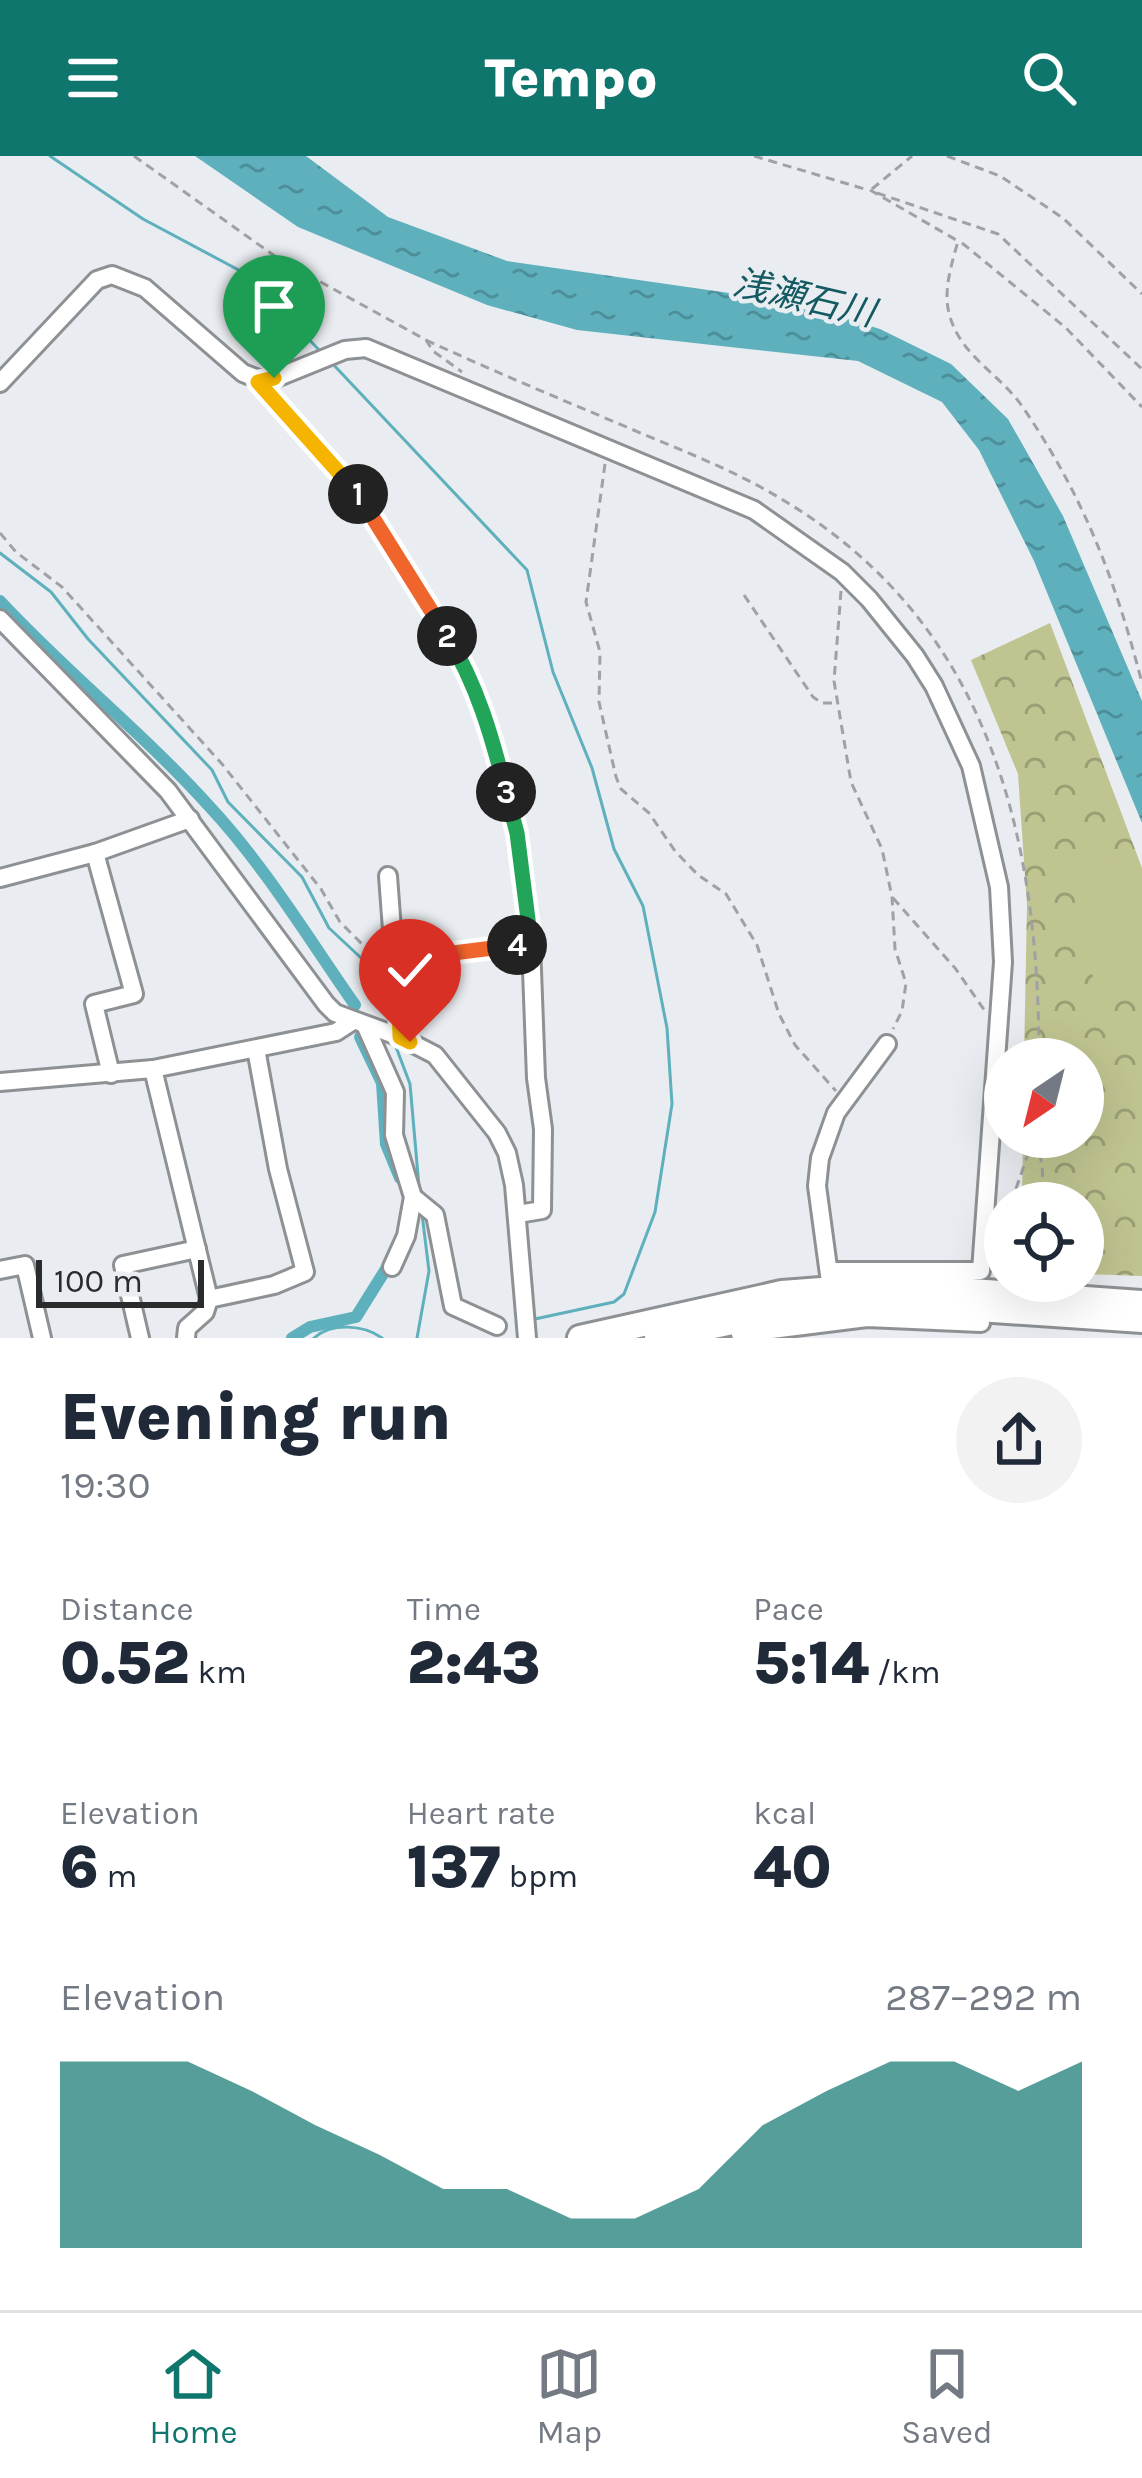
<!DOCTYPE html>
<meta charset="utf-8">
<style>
:root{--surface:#fff;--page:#f2f2f3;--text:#1f2937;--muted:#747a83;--line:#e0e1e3;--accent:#0f766e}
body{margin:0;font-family:Karla,"Noto Sans JP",sans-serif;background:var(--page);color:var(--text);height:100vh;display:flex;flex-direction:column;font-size:45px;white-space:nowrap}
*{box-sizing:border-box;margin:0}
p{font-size:39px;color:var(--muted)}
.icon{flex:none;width:66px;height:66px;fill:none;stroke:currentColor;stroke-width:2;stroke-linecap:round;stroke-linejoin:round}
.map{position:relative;height:1182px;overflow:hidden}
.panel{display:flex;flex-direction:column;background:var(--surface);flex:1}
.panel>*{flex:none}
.needle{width:78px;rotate:215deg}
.buttons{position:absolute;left:984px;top:882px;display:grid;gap:24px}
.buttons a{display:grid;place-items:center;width:120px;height:120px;border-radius:50%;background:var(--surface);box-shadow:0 12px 48px #0002;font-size:60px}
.scale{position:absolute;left:36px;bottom:30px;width:168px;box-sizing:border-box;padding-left:12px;border:6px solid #2a2b2c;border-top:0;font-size:33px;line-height:42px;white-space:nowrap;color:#2a2b2c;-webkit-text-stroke:9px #e9ecf0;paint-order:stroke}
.pin{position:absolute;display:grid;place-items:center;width:102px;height:102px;color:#fff;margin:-123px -51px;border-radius:50% 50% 50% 0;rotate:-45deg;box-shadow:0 0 12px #0007}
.pin .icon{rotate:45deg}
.km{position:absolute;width:60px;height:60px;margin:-30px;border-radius:50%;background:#222;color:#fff;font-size:33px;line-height:60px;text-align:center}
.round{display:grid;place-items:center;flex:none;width:126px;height:126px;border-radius:63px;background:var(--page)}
.overview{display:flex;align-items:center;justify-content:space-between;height:204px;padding:0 60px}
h1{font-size:66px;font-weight:800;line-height:90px}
.metrics{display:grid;grid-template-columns:repeat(3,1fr);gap:18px;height:204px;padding:12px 60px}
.metrics div{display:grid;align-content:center}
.metrics b{font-size:60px;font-weight:800}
.metrics small{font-size:33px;font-weight:400}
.metrics p{font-size:33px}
.chart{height:336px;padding:24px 60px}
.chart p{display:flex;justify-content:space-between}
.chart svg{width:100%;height:216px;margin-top:12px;fill:var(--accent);opacity:.7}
header{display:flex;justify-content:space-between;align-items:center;height:156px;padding:0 60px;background:var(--accent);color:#fff;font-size:54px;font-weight:800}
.tab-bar{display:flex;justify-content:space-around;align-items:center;height:168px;border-top:3px solid var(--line);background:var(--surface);font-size:33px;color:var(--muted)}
.tab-bar a{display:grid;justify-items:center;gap:6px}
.tab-bar .current{color:var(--accent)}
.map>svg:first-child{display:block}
</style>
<header><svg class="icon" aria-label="menu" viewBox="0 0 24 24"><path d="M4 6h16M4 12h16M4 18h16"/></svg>Tempo<svg class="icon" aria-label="search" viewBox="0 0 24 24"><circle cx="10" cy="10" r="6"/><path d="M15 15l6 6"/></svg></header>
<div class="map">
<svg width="1142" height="1182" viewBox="0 0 1142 1182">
<defs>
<pattern id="park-crowns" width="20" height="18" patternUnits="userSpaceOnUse" patternTransform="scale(3)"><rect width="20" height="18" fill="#c0c490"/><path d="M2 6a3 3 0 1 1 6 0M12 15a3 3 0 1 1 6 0" fill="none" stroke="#9c9f76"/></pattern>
<pattern id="water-ripples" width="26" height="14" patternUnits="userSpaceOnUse" patternTransform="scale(3)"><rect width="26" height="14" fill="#5db0bc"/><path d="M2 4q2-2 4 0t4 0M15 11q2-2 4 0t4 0" fill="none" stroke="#4d8f99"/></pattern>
</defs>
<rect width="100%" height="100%" fill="#e9ecf0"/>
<!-- park -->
<path fill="url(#park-crowns)" d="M1050 467 1142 712V1120L1083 1118V1047H1022L1023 981H1083V903H1024L1027 749 1018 618 971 504Z"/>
<!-- pitch -->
<path fill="#c0c490" d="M1131 699 1142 745V825L1096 834 1068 716Z"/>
<!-- water -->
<path fill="url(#water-ripples)" d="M195 0H306L388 61 507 105 792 146 880 173 951 208 1008 263 1063 360 1142 545V667L1034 405 979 294 942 246 858 205 577 174 487 149 298 71Z"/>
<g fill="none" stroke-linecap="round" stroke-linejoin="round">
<!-- stream -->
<g stroke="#5db0bc" stroke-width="3">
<path d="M50 0 143 63 248 119 319 194"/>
<path d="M330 205 527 414 553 516 592 612 614 693 643 750 667 872 672 948 655 1056 624 1138 614 1146 535 1163"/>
<path d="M0 397 51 436 88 483 212 614 228 646 302 721 329 772 374 814 388 840"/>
<path d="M396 891 410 928 419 1031"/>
<path d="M314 1182C332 1166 364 1169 382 1182"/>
<path d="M417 1182 429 1115 422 1058"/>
</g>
<!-- canal -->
<g stroke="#5db0bc" stroke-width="12">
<path d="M0 445C67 517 143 577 209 650 265 710 308 782 355 849"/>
<path d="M360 881 382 927 386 988 400 1022"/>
<path d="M292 1182 310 1171 356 1161 391 1105"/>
</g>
<!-- minor casing -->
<g stroke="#8e9194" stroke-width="22">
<g id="minor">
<path d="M0 227 97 124 112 119 145 132 243 217 266 226 345 194 366 192 754 354 842 416 869 443 915 500 934 530 971 610 999 731 1003 806 981 1115H829"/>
<path d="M0 463 168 635 326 848 335 857 400 881 435 899 497 977 507 997 514 1029 527 1182"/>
<path d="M388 720 400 881"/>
<path d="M0 722 95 697"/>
<path d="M397 804 531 787 536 922 543 973 542 1054 518 1058"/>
<path d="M366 871 395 936 394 979 413 1041 406 1080 392 1111"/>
<path d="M153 913 209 1143 205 1156 187 1172 186 1182"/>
<path d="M111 918 94 848 134 838 95 697 190 663"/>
<path d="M0 926 153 913 336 876 353 865"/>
<path d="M413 1041 435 1059 453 1150 497 1170"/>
<path d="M0 1114 25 1109 42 1182"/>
<path d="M830 1126 817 1030 820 1002 836 957 887 888"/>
<path d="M209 1143 274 1129 305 1116 278 1013 256 893"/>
<path d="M740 1178 867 1162 981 1167"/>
<path d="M140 1182 123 1109 197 1093"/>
</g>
</g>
<!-- highway casing -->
<g stroke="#8e9194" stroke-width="30">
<g id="highway">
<path d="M580 1182 782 1137 887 1129 1142 1147"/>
<path d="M657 1182 784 1155 890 1147 1142 1164"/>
</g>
</g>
<!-- path -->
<g stroke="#9fa1a4" stroke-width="3" stroke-dasharray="9 6" stroke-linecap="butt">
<path d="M134 0 279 103 426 184 433 195 462 216"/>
<path d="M754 0 868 34"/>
<path d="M947 0 1000 20 1063 62 1142 138"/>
<path d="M872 33 912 0"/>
<path d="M870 34 958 85C952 107 943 134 949 157 959 199 999 217 1022 250 1083 339 1115 422 1142 527"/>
<path d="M877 37 998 78 1142 213"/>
<path d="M962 87 1066 172 1142 251"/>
<path d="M426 184C497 217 570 247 643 278 691 298 739 317 783 344 989 467 1039 678 1039 903"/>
<path d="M270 238 348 323 464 507 490 571 517 677 529 773"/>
<path d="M605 308 586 446 600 496 599 546 616 621 621 633 649 657 675 695 698 719 726 738 757 789 779 858 795 889 836 935"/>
<path d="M0 377 16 396 62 431 222 608 321 733 340 766 379 805"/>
<path d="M841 435 834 525 851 626 882 693 892 741 895 793 906 827 902 855 893 873"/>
<path d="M744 439 813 541 822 547H836"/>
<path d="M893 742 955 812 985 855"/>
<path d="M1035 983 1042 1008 1044 1047"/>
<path d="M1011 1047 1034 981"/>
<path d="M997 1095 1005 1073"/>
</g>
<!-- minor -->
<use href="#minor" stroke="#fff" stroke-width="16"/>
<!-- highway -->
<use href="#highway" stroke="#fff" stroke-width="24"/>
</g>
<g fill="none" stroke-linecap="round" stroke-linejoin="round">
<!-- split-1 casing -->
<g stroke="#fff" stroke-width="24">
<path id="split-1" d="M274 222 258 226 358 338"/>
</g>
<!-- split-2 casing -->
<g stroke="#fff" stroke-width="24">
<path id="split-2" d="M358 338 447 480"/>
</g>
<!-- split-3 casing -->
<g stroke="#fff" stroke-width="24">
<path id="split-3" d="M447 480C477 528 492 581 506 636"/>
</g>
<!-- split-4 casing -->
<g stroke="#fff" stroke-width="24">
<path id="split-4" d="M506 636 517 677 531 787 517 789"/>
</g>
<!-- split-5 casing -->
<g stroke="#fff" stroke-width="24">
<path id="split-5" d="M399 851 397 804 517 789"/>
</g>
<!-- split-6 casing -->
<g stroke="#fff" stroke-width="24">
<path id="split-6" d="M399 851 400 881 410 886"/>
</g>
<!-- split-1 -->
<use href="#split-1" stroke="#f5b400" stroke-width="15"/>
<!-- split-2 -->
<use href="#split-2" stroke="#f0652b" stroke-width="15"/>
<!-- split-3 -->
<use href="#split-3" stroke="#22a559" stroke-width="15"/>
<!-- split-4 -->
<use href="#split-4" stroke="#22a559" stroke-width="15"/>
<!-- split-5 -->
<use href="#split-5" stroke="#f0652b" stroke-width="15"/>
<!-- split-6 -->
<use href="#split-6" stroke="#f5b400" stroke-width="15"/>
</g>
<g text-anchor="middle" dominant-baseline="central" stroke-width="9" stroke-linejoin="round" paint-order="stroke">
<!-- water labels -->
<g font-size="36" font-style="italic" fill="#135a62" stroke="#e9ecf0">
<text transform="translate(804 142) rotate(13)">浅瀬石川</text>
</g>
</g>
</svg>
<div class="buttons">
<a><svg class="needle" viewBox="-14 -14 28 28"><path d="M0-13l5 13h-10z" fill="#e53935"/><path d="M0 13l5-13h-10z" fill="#747a83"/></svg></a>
<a><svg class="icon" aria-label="locate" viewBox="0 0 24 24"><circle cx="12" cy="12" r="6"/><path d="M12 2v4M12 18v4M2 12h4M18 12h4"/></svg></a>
</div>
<div class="scale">100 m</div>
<div class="pin" style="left:274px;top:222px;background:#1e9e55"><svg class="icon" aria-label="arrive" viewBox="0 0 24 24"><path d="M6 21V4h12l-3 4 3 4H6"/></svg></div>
<div class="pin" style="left:410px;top:886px;background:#d93025"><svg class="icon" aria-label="check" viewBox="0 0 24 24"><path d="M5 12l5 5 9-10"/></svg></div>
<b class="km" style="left:358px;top:338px">1</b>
<b class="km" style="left:447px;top:480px">2</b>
<b class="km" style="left:506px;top:636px">3</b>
<b class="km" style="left:517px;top:789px">4</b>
</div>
<section class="panel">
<div class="overview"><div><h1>Evening run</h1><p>19:30</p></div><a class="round"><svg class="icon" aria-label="share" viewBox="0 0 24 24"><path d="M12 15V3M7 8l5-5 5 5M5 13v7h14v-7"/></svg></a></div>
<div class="metrics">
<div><p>Distance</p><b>0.52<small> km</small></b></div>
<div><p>Time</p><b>2:43</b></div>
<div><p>Pace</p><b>5:14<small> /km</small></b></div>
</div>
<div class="metrics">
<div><p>Elevation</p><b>6<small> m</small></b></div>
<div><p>Heart rate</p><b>137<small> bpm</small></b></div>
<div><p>kcal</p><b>40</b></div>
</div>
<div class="chart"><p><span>Elevation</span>287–292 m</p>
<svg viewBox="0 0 160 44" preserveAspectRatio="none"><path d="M0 44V6L10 6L20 6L30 12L40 19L50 25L60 32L70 32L80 38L90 38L100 32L110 19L120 12L130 6L140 6L150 12L160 6V44z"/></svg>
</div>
</section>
<nav class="tab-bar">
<a class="current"><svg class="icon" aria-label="home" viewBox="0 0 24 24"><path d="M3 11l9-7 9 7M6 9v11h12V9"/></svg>Home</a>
<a><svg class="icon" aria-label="map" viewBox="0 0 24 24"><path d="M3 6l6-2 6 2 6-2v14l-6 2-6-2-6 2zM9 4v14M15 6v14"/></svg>Map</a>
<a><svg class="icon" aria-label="saved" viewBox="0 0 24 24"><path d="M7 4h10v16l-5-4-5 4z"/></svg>Saved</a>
</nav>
